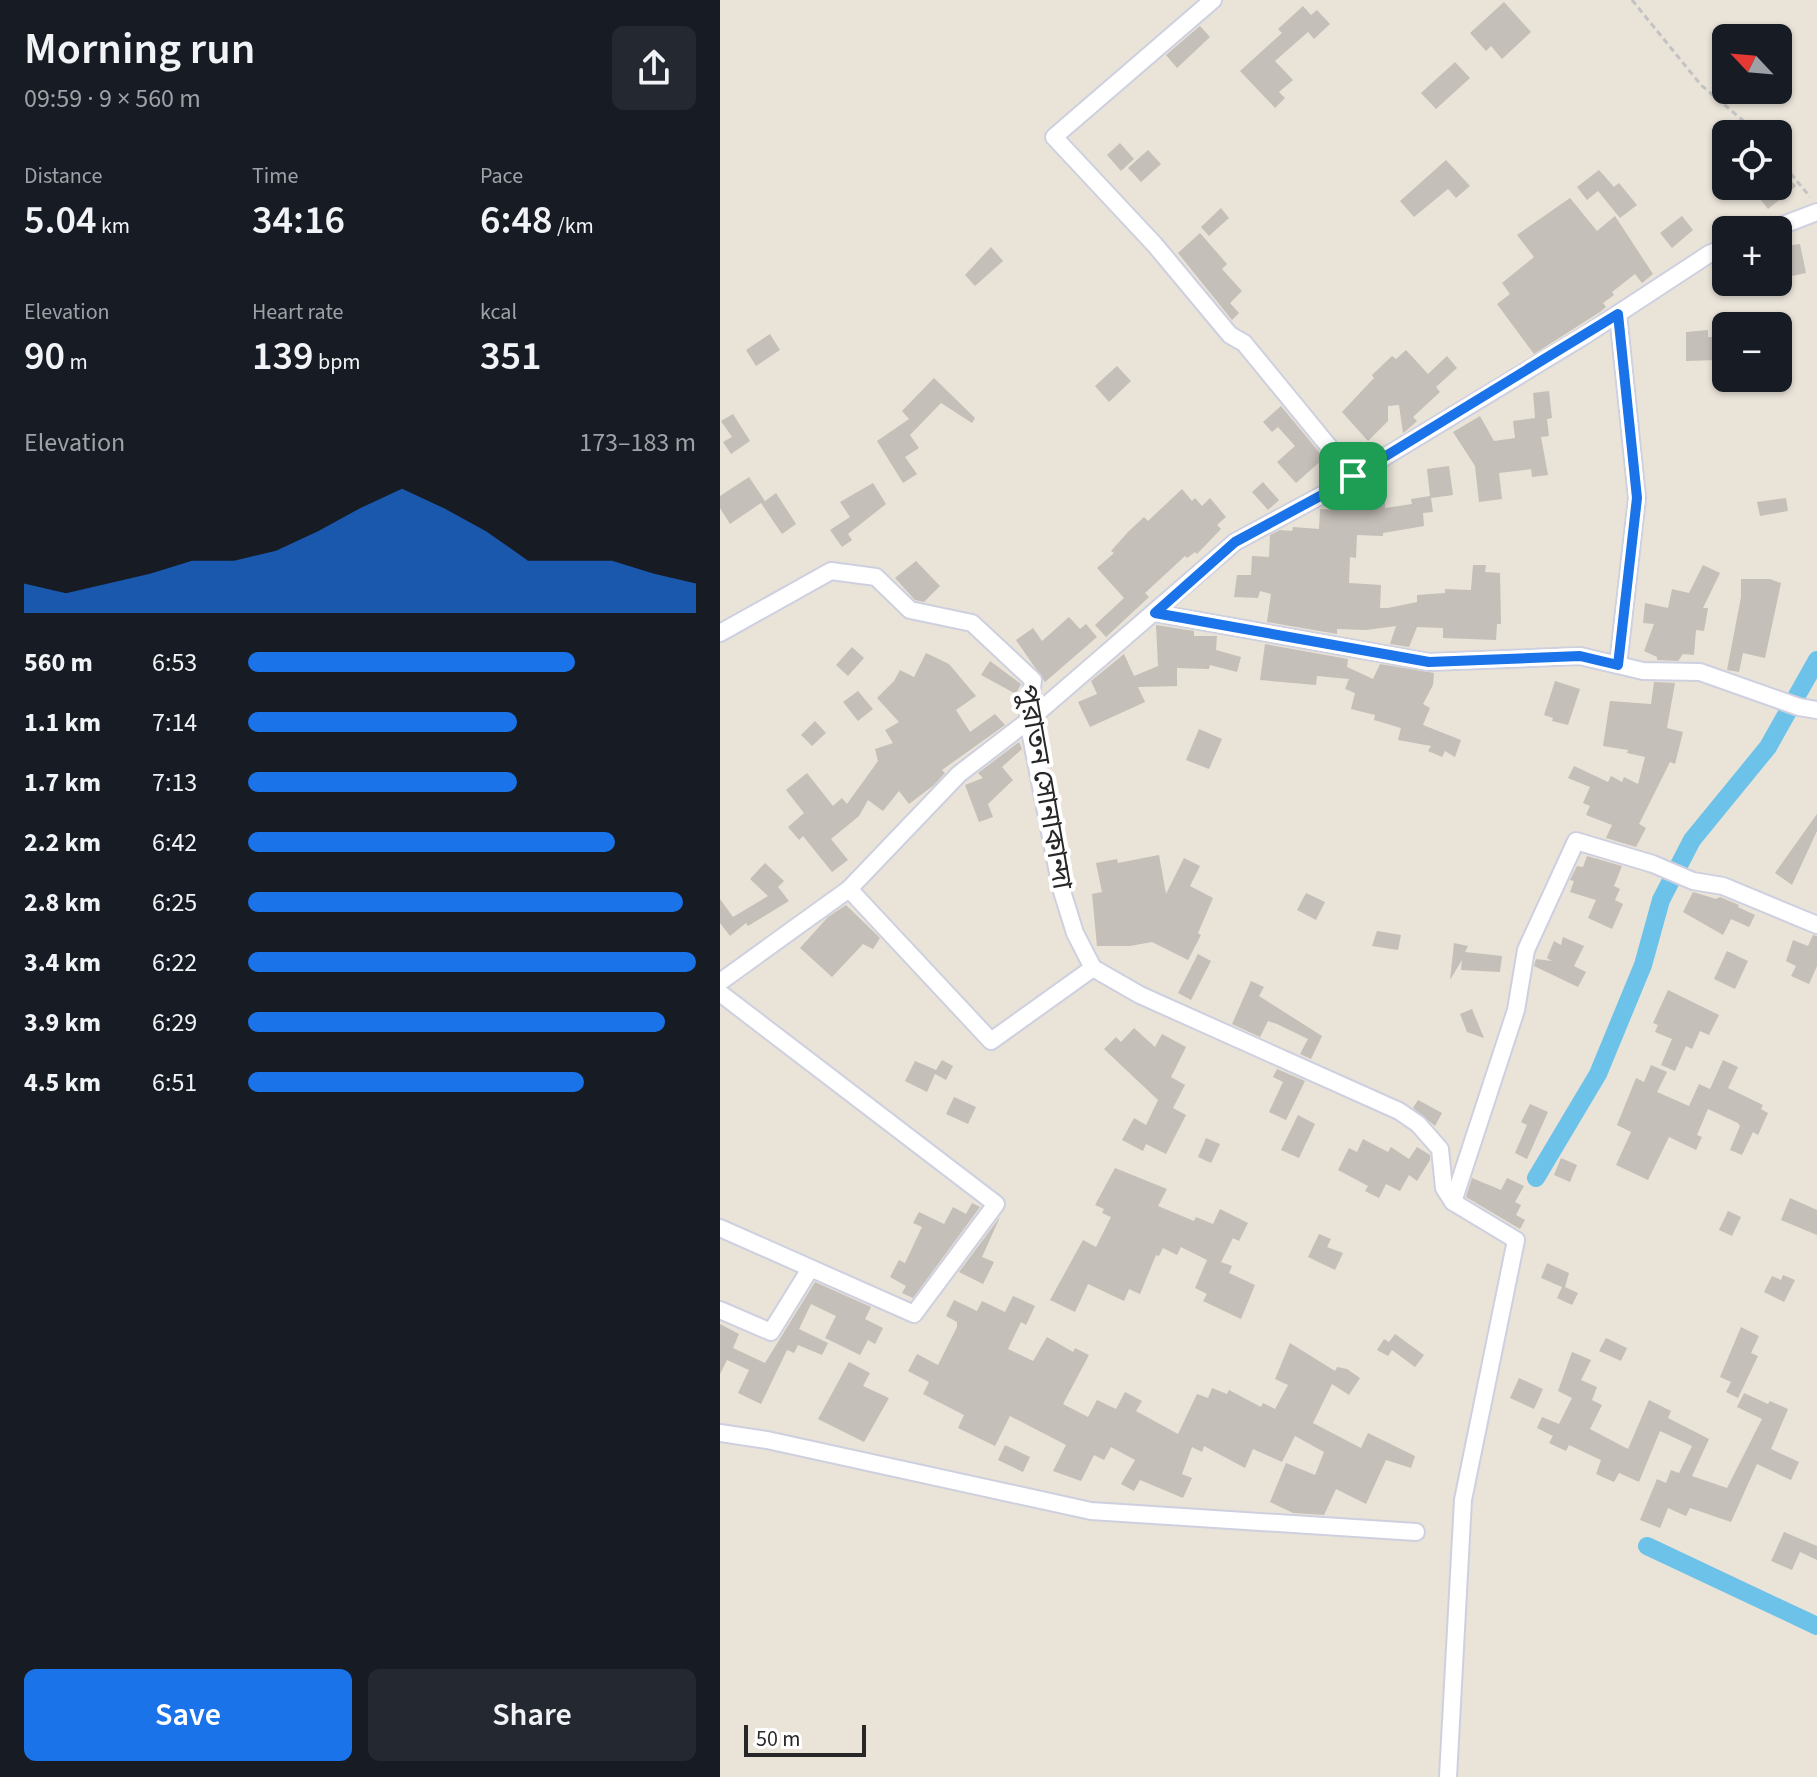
<!DOCTYPE html>
<meta charset="utf-8">
<style>
:root{--surface:#171b24;--page:#242831;--text:#f1f3f6;--muted:#9ea1a6;--accent:#1a73e8}
body{margin:0;font-family:"Source Sans 3","Noto Sans Bengali",sans-serif;background:var(--page);color:var(--text);height:100vh;display:flex;flex-direction:column;font-size:30px;white-space:nowrap}
*{box-sizing:border-box;margin:0}
p{font-size:26px;color:var(--muted)}
.icon{flex:none;width:44px;height:44px;fill:none;stroke:currentColor;stroke-width:2;stroke-linecap:round;stroke-linejoin:round}
.map{position:relative;flex:1;overflow:hidden}
.drawer{display:flex;flex-direction:column;background:var(--surface);width:720px}
.drawer>*{flex:none}
.needle{width:52px;rotate:296deg}
.tools{position:absolute;left:992px;top:24px;display:grid;gap:16px}
.tools a{display:grid;place-items:center;width:80px;height:80px;border-radius:12px;background:var(--surface);box-shadow:0 2px 6px #0004;font-size:40px}
.scale{position:absolute;left:24px;bottom:20px;width:122px;box-sizing:border-box;padding-left:8px;border:4px solid #272727;border-top:0;font-size:22px;line-height:28px;white-space:nowrap;color:#272727;-webkit-text-stroke:6px #fff;paint-order:stroke}
.pin{position:absolute;display:grid;place-items:center;width:68px;height:68px;color:#fff;margin:-34px;border-radius:16px;box-shadow:0 4px 12px #0006}
.round{display:grid;place-items:center;flex:none;width:84px;height:84px;border-radius:12px;background:var(--page)}
.head{display:flex;align-items:center;justify-content:space-between;height:136px;padding:0 24px}
h1{font-size:44px;font-weight:600;line-height:60px}
.metrics{display:grid;grid-template-columns:repeat(3,1fr);gap:12px;height:136px;padding:8px 24px}
.metrics div{display:grid;align-content:center}
.metrics b{font-size:40px;font-weight:600}
.metrics small{font-size:22px;font-weight:400}
.metrics p{font-size:22px}
.chart{height:224px;padding:16px 24px}
.chart p{display:flex;justify-content:space-between}
.chart svg{width:100%;height:144px;margin-top:8px;fill:var(--accent);opacity:.7}
.button{display:flex;gap:16px;margin-top:auto;padding:16px 24px}
.button a{flex:1;height:92px;border-radius:12px;background:var(--accent);color:#fff;font-size:32px;font-weight:600;line-height:92px;text-align:center}
.button a+a{background:var(--page);color:var(--text)}
ul{padding:0 24px;list-style:none;font-size:26px}
li{display:grid;grid-template-columns:128px 96px 1fr;align-items:center;height:60px}
li i{height:20px;border-radius:10px;background:var(--accent)}
main{display:flex;flex:1;min-height:0}
.map>svg:first-child{display:block}
</style>
<main>
<section class="drawer">
<div class="head"><div><h1>Morning run</h1><p>09:59 · 9 × 560 m</p></div><a class="round"><svg class="icon" aria-label="share" viewBox="0 0 24 24"><path d="M12 15V3M7 8l5-5 5 5M5 13v7h14v-7"/></svg></a></div>
<div class="metrics">
<div><p>Distance</p><b>5.04<small> km</small></b></div>
<div><p>Time</p><b>34:16</b></div>
<div><p>Pace</p><b>6:48<small> /km</small></b></div>
</div>
<div class="metrics">
<div><p>Elevation</p><b>90<small> m</small></b></div>
<div><p>Heart rate</p><b>139<small> bpm</small></b></div>
<div><p>kcal</p><b>351</b></div>
</div>
<div class="chart"><p><span>Elevation</span>173–183 m</p>
<svg viewBox="0 0 160 44" preserveAspectRatio="none"><path d="M0 44V35L10 38L20 35L30 32L40 28L50 28L60 25L70 19L80 12L90 6L100 12L110 19L120 28L130 28L140 28L150 32L160 35V44z"/></svg>
</div>
<ul>
<li><b>560 m</b>6:53<i style="width:73%"></i></li>
<li><b>1.1 km</b>7:14<i style="width:60%"></i></li>
<li><b>1.7 km</b>7:13<i style="width:60%"></i></li>
<li><b>2.2 km</b>6:42<i style="width:82%"></i></li>
<li><b>2.8 km</b>6:25<i style="width:97%"></i></li>
<li><b>3.4 km</b>6:22<i style="width:100%"></i></li>
<li><b>3.9 km</b>6:29<i style="width:93%"></i></li>
<li><b>4.5 km</b>6:51<i style="width:75%"></i></li>
</ul>
<div class="button"><a>Save</a><a>Share</a></div>
</section>
<div class="map">
<svg width="1097" height="1777" viewBox="0 0 1097 1777">
<rect width="100%" height="100%" fill="#e9e3d8"/>
<g fill="none" stroke-linecap="round" stroke-linejoin="round">
<!-- canal -->
<g stroke="#6dc2e9" stroke-width="18">
<path d="M816 1178 878 1074 923 965 941 900 972 840 1048 747 1097 660"/>
<path d="M927 1546 1097 1626"/>
</g>
</g>
<!-- building -->
<g fill="#c4bfb8">
<path d="M784 2 811 32 782 59 771 46 766 51 750 33Z"/>
<path d="M583 6 591 15 597 10 610 24 594 39 588 32 555 61 573 80 559 92 565 98 555 108 520 71 562 33 558 29Z"/>
<path d="M480 26 490 37 457 68 446 55Z"/>
<path d="M735 62 750 78 716 109 701 93Z"/>
<path d="M400 143 414 159 401 171 387 155Z"/>
<path d="M428 150 441 164 421 182 408 168Z"/>
<path d="M726 160 750 186 736 198 728 189 694 217 680 201Z"/>
<path d="M1058 166 1076 186 1048 209 1030 186H1058Z"/>
<path d="M879 170 894 187 899 183 917 205 900 218 878 191 867 200 857 187Z"/>
<path d="M850 198 877 231 895 216 933 274 922 283 915 274 892 292 894 295 883 303 886 307 880 312 814 354 777 304 790 294 782 283 814 257 797 235Z"/>
<path d="M501 208 509 218 489 236 481 227Z"/>
<path d="M962 216 973 230 952 248 940 233Z"/>
<path d="M480 233 507 264 502 269 522 291 510 303 519 313 512 320 458 253Z"/>
<path d="M1080 244 1086 273 1067 277 1060 247Z"/>
<path d="M271 247 283 261 255 286 245 275Z"/>
<path d="M988 330V337H999L998 360 966 361V332Z"/>
<path d="M50 334 60 350 36 366 26 350Z"/>
<path d="M686 350 708 374 727 356 737 368 716 387 720 392 693 417 697 421 687 430 683 433 679 405 668 406V421L648 441 622 412 654 378 652 375 672 356 676 359Z"/>
<path d="M397 366 411 381 389 402 375 386Z"/>
<path d="M214 378 255 418 252 423 221 403 190 435 199 448 185 457 197 474 183 483 157 441 189 419 182 411Z"/>
<path d="M829 391 832 418 827 419 829 436 821 437 828 475 812 477 811 469 779 473 782 499 759 502 755 466 733 432 760 416 774 441 795 438 793 421 815 418 813 393Z"/>
<path d="M561 406 604 458 576 483 557 462 575 446 558 427 552 432 543 422Z"/>
<path d="M13 414 30 441 11 454 3 442 12 437 1 421Z"/>
<path d="M729 466 733 495 711 498 713 512 703 513 704 526 663 533V536L637 535 636 558 630 557 629 583 661 585 660 608H668L697 602V595L725 593V589L751 590 753 565H766L765 572 780 573 781 624H777L776 640 723 638V628L697 627 689 647 670 644 676 626 646 630 617 629V634L547 622 551 594 540 591 538 598 514 597 517 575H531L532 556 549 557 550 535 560 530 572 531 573 527 599 529 600 509 627 510 628 496 665 498V508L692 504 691 499 710 496 707 469Z"/>
<path d="M29 477 45 501 56 493 76 524 62 534 41 503 10 524 0 508V496Z"/>
<path d="M543 482 559 500 548 510 532 492Z"/>
<path d="M153 483 166 504 128 534 132 540 122 547 110 530 130 517 120 502Z"/>
<path d="M462 489 472 501 475 498 482 506 490 498 506 517 497 525 501 529 477 554 475 552 467 558 465 556 425 593 429 597 386 637 375 625 404 598 377 568 394 553 391 551 408 532 424 517 428 521Z"/>
<path d="M1066 498 1068 511 1040 516 1037 502Z"/>
<path d="M196 561 220 586 204 602 195 600 175 578Z"/>
<path d="M983 565 1000 573 983 608H988L984 631 976 630 974 655 963 654 958 661 937 660V657L924 651 934 624 923 623 925 603 948 608 952 589 969 593Z"/>
<path d="M1021 579H1050L1061 583 1045 658 1023 653 1019 672 1007 670 1021 597Z"/>
<path d="M349 617 360 629 366 624 377 637 325 682 296 640 313 628 322 641Z"/>
<path d="M436 625 474 631V636H497L496 650 521 657 517 672 490 665 489 669 457 668V686L418 687 425 702 370 727 358 702 377 694 371 681 404 654 414 676 438 666Z"/>
<path d="M545 644 628 659 627 667 653 679 660 664 714 673 713 685 703 704 710 708 703 725 741 740 735 757 725 751 722 757 708 751 711 746 678 740 681 728 654 720 655 715 631 709 635 693 625 689 629 679 597 676 596 685 540 680Z"/>
<path d="M132 647 144 658 128 676 116 665Z"/>
<path d="M206 653 229 664 256 696 236 710 250 732 275 714 285 725 222 770 225 773 214 785 189 804 179 791 163 811 148 800 139 816 111 839 128 860 112 872 83 836 79 840 68 827 84 813 66 790 87 773 113 806 122 798 127 804 158 761 155 749 173 743 165 730 179 722 157 698 174 681 180 670 194 677Z"/>
<path d="M270 661 301 684 296 694 261 675Z"/>
<path d="M835 681 860 689 848 725 832 721 833 718 824 715Z"/>
<path d="M934 682 955 683 947 728 963 732 955 764 950 762 919 824 926 828 916 847 886 838 892 825 866 815 870 806 863 803 870 787 848 778 854 766 888 782 891 776 902 782 904 777 918 784 925 757 907 753 908 750 883 746 890 701 931 704Z"/>
<path d="M138 691 153 709 138 721 123 702Z"/>
<path d="M95 721 106 733 92 746 81 735Z"/>
<path d="M479 729 502 739 489 769 466 760Z"/>
<path d="M299 742 302 749 282 767 293 780 268 804 273 817 259 822 245 785 263 778 258 773Z"/>
<path d="M1097 814V831L1072 885 1055 873Z"/>
<path d="M439 855 446 894 464 858 480 866 470 886 493 898 478 933 481 935 468 960 432 942 410 946H377L372 894 382 892 376 863 397 859 398 863Z"/>
<path d="M867 856 902 866 894 886 900 889 895 900 903 904 892 929 868 918 876 900 850 892 854 881 850 880 857 866 863 867Z"/>
<path d="M45 863 64 881 58 887 69 901 28 926 26 923 10 936 0 923V899L13 917 48 896 30 879Z"/>
<path d="M973 892 996 899 1000 897 1019 905 1018 907 1035 915 1029 927 1011 919 1003 935 963 912Z"/>
<path d="M586 893 605 902 596 920 577 910Z"/>
<path d="M126 905 160 938 153 949 143 944 112 977 80 948 108 917Z"/>
<path d="M657 931 681 935 678 950 652 946Z"/>
<path d="M1093 935 1097 936V966L1089 984 1071 976 1076 966 1066 961 1073 940 1088 946Z"/>
<path d="M843 937 864 946 854 966 866 972 858 987 814 966 816 959 832 961 827 958 834 941 841 945Z"/>
<path d="M734 943 748 946 745 952 782 956 780 972 741 970 742 960 730 980Z"/>
<path d="M1007 951 1028 961 1015 989 994 979Z"/>
<path d="M478 954 491 961 471 1000 458 993Z"/>
<path d="M531 981 544 987 539 996 602 1036 591 1059 580 1054 588 1039 557 1024 548 1021 540 1037 512 1024Z"/>
<path d="M948 990 999 1015 989 1035 980 1031 972 1049 966 1046 955 1071 941 1065 952 1039 935 1032 938 1025 933 1023Z"/>
<path d="M752 1009 764 1038 747 1032 740 1014Z"/>
<path d="M414 1028 435 1047 442 1034 466 1047 451 1077 465 1085 453 1108 466 1115 446 1154 426 1144 423 1151 402 1140 414 1118 426 1125 438 1100 384 1049 396 1037 401 1042Z"/>
<path d="M222 1060 233 1066 226 1080 215 1074 207 1092 185 1081 195 1061 216 1070Z"/>
<path d="M1003 1060 1018 1067 1008 1088 1043 1105 1041 1109 1048 1113 1038 1135 1033 1132 1022 1155 1010 1150 1020 1126 1018 1123 988 1109 977 1135 982 1137 976 1150 949 1137 928 1180 896 1165 911 1132 897 1125 916 1078 924 1082 931 1065 947 1072 937 1092 969 1106 979 1084 990 1089Z"/>
<path d="M557 1069 585 1081 566 1120 549 1112 563 1082 553 1077Z"/>
<path d="M234 1097 256 1107 248 1124 226 1114Z"/>
<path d="M698 1100 722 1113 715 1126 693 1108Z"/>
<path d="M810 1104 828 1112 807 1159 795 1153 807 1125 801 1122Z"/>
<path d="M578 1115 595 1124 579 1158 561 1150Z"/>
<path d="M486 1138 500 1144 491 1163 478 1157Z"/>
<path d="M643 1139 668 1152 671 1147 689 1159 697 1147 710 1155V1160L697 1181 689 1175 680 1191 666 1184 659 1198 645 1191 648 1186 618 1170 629 1148 637 1152Z"/>
<path d="M841 1158 857 1165 850 1182 834 1175Z"/>
<path d="M395 1168 447 1189 438 1206 474 1221 476 1217 493 1224 500 1209 528 1223 519 1241 513 1238 501 1262 512 1266 509 1273 535 1285 521 1319 483 1301 487 1294 475 1288 487 1260 461 1247 457 1255 443 1248 439 1256 436 1255 420 1294 409 1289 404 1301 368 1284 355 1312 330 1300 363 1240 376 1247 391 1217 382 1213 384 1209 375 1205Z"/>
<path d="M752 1178 781 1190 787 1178 804 1186 795 1202 801 1205 796 1215 805 1220 800 1229 746 1197Z"/>
<path d="M1070 1198 1097 1210V1235L1061 1220Z"/>
<path d="M252 1203 260 1207 193 1298 182 1293 186 1286 170 1277 179 1260 185 1263 202 1227 193 1223 199 1212 224 1224 233 1207 246 1214Z"/>
<path d="M1008 1211 1021 1217 1012 1236 999 1230Z"/>
<path d="M280 1217 262 1257 274 1262 263 1284 239 1272Z"/>
<path d="M599 1234 611 1239 607 1247 623 1253 615 1270 588 1257Z"/>
<path d="M827 1263 849 1273 845 1287 858 1293 852 1305 837 1298 842 1287 821 1278Z"/>
<path d="M1063 1275 1075 1280 1064 1302 1044 1292 1052 1276 1061 1280Z"/>
<path d="M95 1282 151 1307 145 1319 163 1328 155 1344 148 1340 140 1355 105 1338 116 1316 91 1304 79 1329 108 1343 102 1355 78 1345 74 1353 67 1350 41 1404 18 1393 29 1370 7 1360 0 1374V1324L19 1334 13 1348 45 1363Z"/>
<path d="M293 1296 315 1306 306 1325 301 1322 288 1349 313 1361 327 1337 353 1352 355 1348 369 1355 343 1404 368 1417 377 1400 396 1409 405 1392 422 1401 416 1411 458 1434 477 1394 488 1398 492 1388 507 1394 509 1390 541 1407 543 1403 555 1409 568 1385 555 1379 570 1343 615 1371 617 1367 627 1369 640 1378 629 1395 612 1384 593 1423 641 1448 648 1433 695 1456 691 1468 666 1460 646 1504 616 1489 604 1515 573 1513 550 1502 566 1463 595 1475 604 1452 575 1436 562 1462 533 1449 525 1468 484 1446 482 1452 472 1447 462 1474 472 1478 463 1498 420 1480 414 1491 401 1484 415 1460 391 1447 384 1460 374 1455 361 1481 333 1471 346 1445 290 1416 275 1446 238 1428 244 1415 203 1394 209 1382 188 1371 197 1354 218 1365 237 1327V1322L226 1316 234 1300 257 1311 262 1301 285 1312Z"/>
<path d="M1021 1327 1039 1336 1031 1353 1038 1356 1018 1398 1006 1392 1011 1382 1000 1377Z"/>
<path d="M675 1334 704 1355 695 1367 672 1350 668 1356 657 1350 664 1339 669 1342Z"/>
<path d="M886 1338 907 1348 901 1361 879 1351Z"/>
<path d="M852 1352 871 1360 861 1380 877 1387 872 1400 882 1405 870 1429 908 1449 929 1400 951 1411 948 1418 989 1439 972 1476 1007 1488 1042 1419 1017 1407 1024 1393 1048 1404 1050 1401 1068 1409 1051 1449 1079 1462 1071 1480 1037 1464 1011 1522 970 1508 966 1516 948 1508 940 1528 920 1520 937 1479 946 1483 951 1470 959 1473 972 1446 940 1431 919 1482 899 1473 894 1482 876 1474 881 1460 849 1445 846 1451 829 1443 833 1436 817 1428 822 1417 839 1424 852 1398 838 1391Z"/>
<path d="M129 1362 150 1373 143 1386 169 1398 144 1442 98 1419Z"/>
<path d="M799 1378 823 1389 814 1409 790 1398Z"/>
<path d="M285 1445 310 1457 303 1472 278 1460Z"/>
<path d="M1064 1532 1097 1546V1560L1080 1552 1072 1570 1051 1561Z"/>
</g>
<g fill="none" stroke-linecap="round" stroke-linejoin="round">
<!-- minor casing -->
<g stroke="#ced0e0" stroke-width="20">
<g id="minor">
<path d="M493 0 334 137 435 245 510 335 524 343 633 476"/>
<path d="M1050 230 1097 212"/>
<path d="M898 314 917 498 898 665"/>
<path d="M435 613 709 662 860 656 923 671 980 672 1079 707 1097 710"/>
<path d="M0 633 111 571 156 577 190 610 252 623 313 680 308 721 341 888 355 933 373 968 420 995 679 1111 698 1124 720 1149 724 1188 733 1202 796 1240 743 1500 728 1777"/>
<path d="M129 889 271 1041 373 968"/>
<path d="M0 982 129 889 239 774 308 721 515 542 602 495 864 336 989 254 1006 247"/>
<path d="M0 993 276 1204 194 1314 0 1228"/>
<path d="M733 1202 796 1010 806 950 856 841 933 864 973 881 1003 886 1097 925"/>
<path d="M0 1310 51 1332 90 1269"/>
<path d="M0 1433 47 1440 371 1511 696 1532"/>
</g>
</g>
<!-- path -->
<g stroke="#c3c3c3" stroke-width="3" stroke-dasharray="6 4" stroke-linecap="butt">
<path d="M912 0 981 85 1039 134"/>
<path d="M1058 158 1090 197"/>
</g>
<!-- minor -->
<use href="#minor" stroke="#fff" stroke-width="16"/>
</g>
<g fill="none" stroke-linecap="round" stroke-linejoin="round">
<!-- route casing -->
<g stroke="#fff" stroke-width="16">
<path id="route" d="M898 314 917 498 898 665 860 656 709 662 435 613 515 542 602 495Z"/>
</g>
<!-- route -->
<use href="#route" stroke="#1a73e8" stroke-width="10"/>
</g>
<g text-anchor="middle" dominant-baseline="central" stroke-width="8" stroke-linejoin="round" paint-order="stroke">
<!-- street labels -->
<g font-size="28" fill="#272727" stroke="#fff">
<text transform="translate(325 787) rotate(80)">পুরাতন সোনাকান্দা</text>
</g>
</g>
</svg>
<div class="tools">
<a><svg class="needle" viewBox="-14 -14 28 28"><path d="M0-13l5 13h-10z" fill="#e53935"/><path d="M0 13l5-13h-10z" fill="#9ea1a6"/></svg></a>
<a><svg class="icon" aria-label="locate" viewBox="0 0 24 24"><circle cx="12" cy="12" r="6"/><path d="M12 2v4M12 18v4M2 12h4M18 12h4"/></svg></a>
<a>+</a>
<a>−</a>
</div>
<div class="scale">50 m</div>
<div class="pin" style="left:633px;top:476px;background:#1e9e55"><svg class="icon" aria-label="arrive" viewBox="0 0 24 24"><path d="M6 21V4h12l-3 4 3 4H6"/></svg></div>
</div>
</main>
